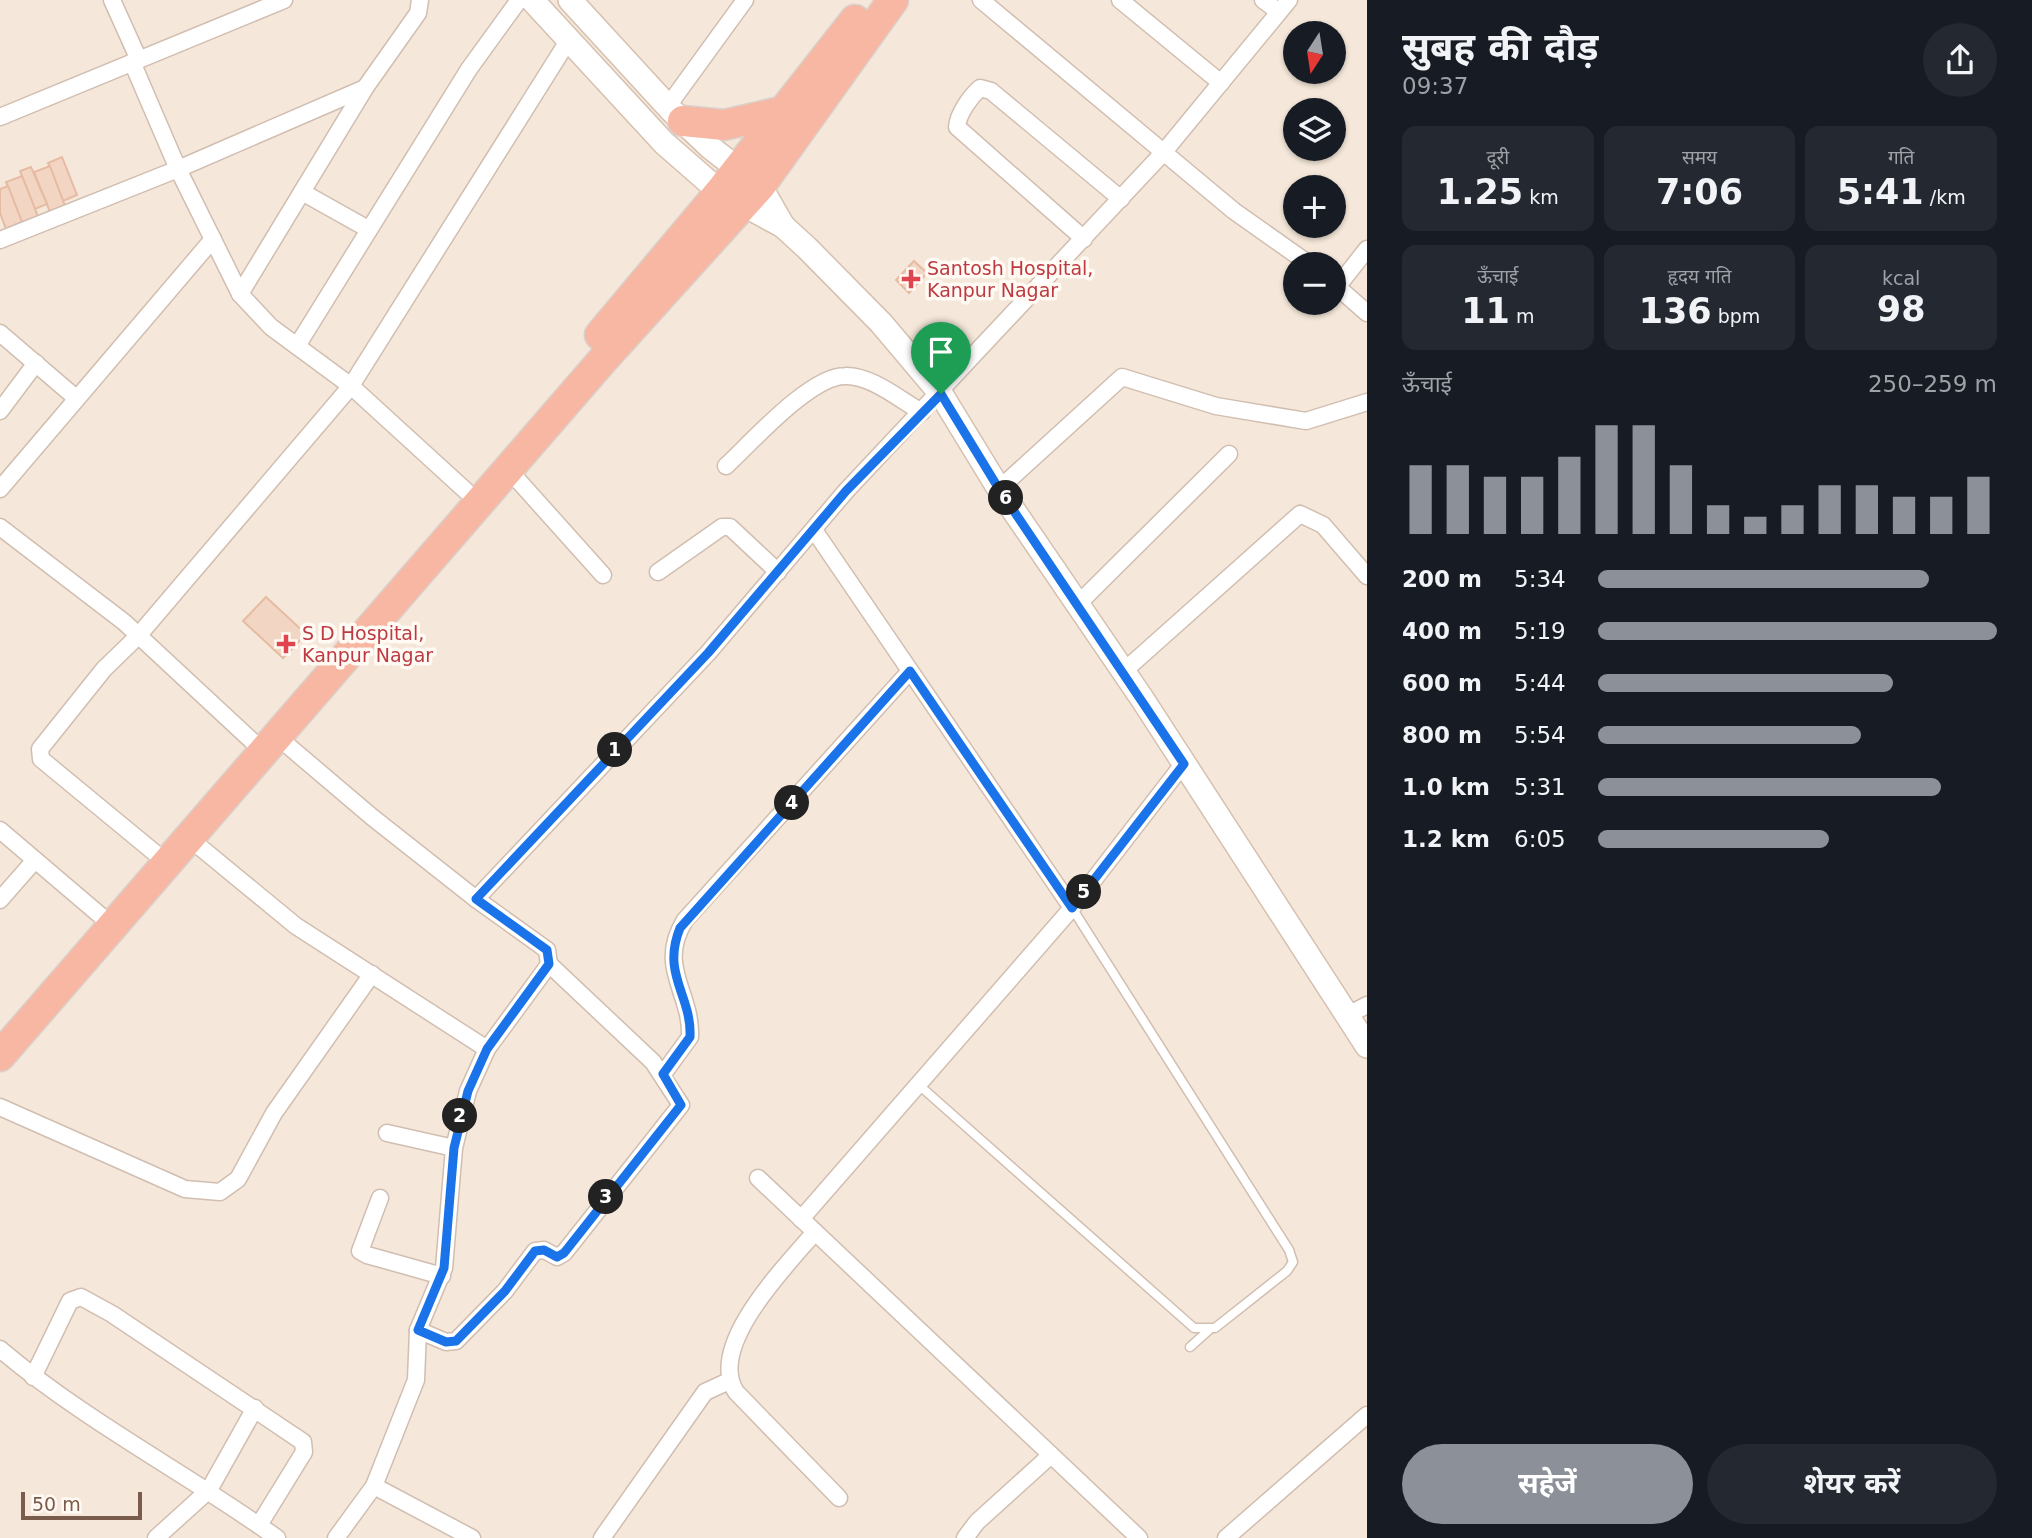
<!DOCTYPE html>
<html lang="hi">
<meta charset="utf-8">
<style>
:root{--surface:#171b24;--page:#242831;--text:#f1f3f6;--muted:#9ea1a6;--accent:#8c9099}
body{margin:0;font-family:"DejaVu Sans","Noto Sans Devanagari",sans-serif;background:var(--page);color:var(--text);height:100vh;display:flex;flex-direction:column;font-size:26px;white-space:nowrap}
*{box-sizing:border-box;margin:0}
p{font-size:23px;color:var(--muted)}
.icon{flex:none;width:38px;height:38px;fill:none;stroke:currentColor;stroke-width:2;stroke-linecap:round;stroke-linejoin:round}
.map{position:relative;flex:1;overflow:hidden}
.side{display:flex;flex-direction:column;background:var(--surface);width:665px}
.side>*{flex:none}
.needle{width:46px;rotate:192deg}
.buttons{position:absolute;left:1283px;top:21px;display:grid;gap:14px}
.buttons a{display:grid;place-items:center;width:63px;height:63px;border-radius:50%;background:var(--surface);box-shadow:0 2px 5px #0004;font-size:35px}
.scale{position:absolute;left:21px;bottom:18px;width:121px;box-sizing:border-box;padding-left:7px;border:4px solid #7a5c4d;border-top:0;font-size:19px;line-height:24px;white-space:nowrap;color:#7a5c4d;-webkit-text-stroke:5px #fffaf3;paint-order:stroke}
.pin{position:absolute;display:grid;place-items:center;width:60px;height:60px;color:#fff;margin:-72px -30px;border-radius:50% 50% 50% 0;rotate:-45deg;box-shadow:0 0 7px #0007}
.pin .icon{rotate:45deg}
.km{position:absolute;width:35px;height:35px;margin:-18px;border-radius:50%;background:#222;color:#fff;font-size:19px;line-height:35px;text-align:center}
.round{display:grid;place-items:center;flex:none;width:74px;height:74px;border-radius:37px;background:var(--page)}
.summary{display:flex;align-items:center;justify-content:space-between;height:119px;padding:0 35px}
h1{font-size:38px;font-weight:700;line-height:52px}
.figures{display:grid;grid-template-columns:repeat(3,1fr);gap:10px;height:119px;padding:7px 35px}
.figures div{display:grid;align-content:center;border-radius:14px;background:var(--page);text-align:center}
.figures b{font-size:35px;font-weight:700}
.figures small{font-size:19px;font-weight:400}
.figures p{font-size:19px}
.chart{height:196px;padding:14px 35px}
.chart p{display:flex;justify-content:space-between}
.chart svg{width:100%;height:126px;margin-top:7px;stroke:var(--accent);stroke-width:6}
.cta{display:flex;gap:14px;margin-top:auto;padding:14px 35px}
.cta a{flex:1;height:80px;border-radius:42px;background:var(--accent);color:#fff;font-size:28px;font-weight:700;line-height:80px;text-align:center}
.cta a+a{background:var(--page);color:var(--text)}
ul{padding:0 35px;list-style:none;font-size:23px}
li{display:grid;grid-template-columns:112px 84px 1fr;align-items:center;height:52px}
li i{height:18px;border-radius:9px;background:var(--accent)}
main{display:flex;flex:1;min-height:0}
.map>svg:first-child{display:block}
</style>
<main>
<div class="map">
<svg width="1367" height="1538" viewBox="0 0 1367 1538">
<rect width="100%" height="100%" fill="#fdf6ec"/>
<!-- residential -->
<path fill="#f5e8da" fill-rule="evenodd" d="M0 0H1367V1538H0ZM1295 33H1334V72H1295ZM1295 110H1334V149H1295ZM1295 187H1334V226H1295ZM1295 264H1334V303H1295Z"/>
<!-- building -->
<g fill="#f3d5c3" stroke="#e6bba3" stroke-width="2">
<path d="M62 157 77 195 63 201 48 163Z"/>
<path d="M50 166 65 206 50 212 34 172Z"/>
<path d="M31 167 47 204 35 209 20 171Z"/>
<path d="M22 176 39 219 23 225 6 182Z"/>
<path d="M8 186 22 222 6 229 0 213V189Z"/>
<path d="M914 261 927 273 909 293 896 280Z"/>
<path d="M266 597 306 634 283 658 243 621Z"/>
</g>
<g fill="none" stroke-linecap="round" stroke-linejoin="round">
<!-- lane casing -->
<g stroke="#d1beb0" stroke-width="11">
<g id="lane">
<path d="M920 1086 1194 1328H1215L1287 1271 1293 1262 1289 1250 1072 908"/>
<path d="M1190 1347 1209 1330"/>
</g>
</g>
<!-- street casing -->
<g stroke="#d1beb0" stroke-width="19">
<g id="street">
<path d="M112 0 139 60"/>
<path d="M981 0 1234 211 1309 264"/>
<path d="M1120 0 1221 83"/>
<path d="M1263 0 1279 12"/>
<path d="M132 62 178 169 240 294 271 327 351 386 466 491"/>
<path d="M668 106 745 0"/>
<path d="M0 117 284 0"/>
<path d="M302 192 368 229"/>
<path d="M1084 239 957 127C958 114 970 97 980 88L991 91 1121 199"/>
<path d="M0 240 178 169 365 88 418 13 420 0"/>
<path d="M1334 284 1367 313"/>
<path d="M1337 287 1367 249"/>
<path d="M240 294 365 88"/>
<path d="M0 333 76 398"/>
<path d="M297 346 469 69 519 0"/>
<path d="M0 411 36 363"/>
<path d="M726 466C751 443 810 376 845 376 871 375 900 400 922 412"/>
<path d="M508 469 603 575"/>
<path d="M0 489 213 239"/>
<path d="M999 489 1122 377 1216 406 1306 421 1367 402"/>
<path d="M0 527 124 622 252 741"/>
<path d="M814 530 1072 908"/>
<path d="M658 572 722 527H730L778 572"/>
<path d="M1079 603 1229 454"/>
<path d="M1124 671 1300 514 1323 525 1367 576"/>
<path d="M279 738 372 817 476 899 547 950 549 964 545 970 487 1049 468 1091 454 1148 444 1268 418 1330 416 1380 374 1486 336 1538"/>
<path d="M0 830 101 916"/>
<path d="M189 838 296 926 487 1049"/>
<path d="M155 853 41 759 40 749 104 669 138 636 351 386 568 41"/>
<path d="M476 899 708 653 846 491 1163 153 1289 0"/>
<path d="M0 900 35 860"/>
<path d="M1348 1015 1367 1005"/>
<path d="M663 1074 690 1037C692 992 656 967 685 920L910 671"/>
<path d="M0 1107 185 1189 220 1192 238 1179 274 1113 372 974"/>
<path d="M387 1133 454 1148"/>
<path d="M758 1178 1139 1538"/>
<path d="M380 1198 360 1251 367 1255 442 1276"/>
<path d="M801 1219 1072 908 1184 763"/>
<path d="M815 1232C787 1265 706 1346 736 1392L839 1498"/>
<path d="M418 1330 446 1342 456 1341 505 1291 535 1251 544 1250 557 1257 564 1253 681 1105 653 1062 549 964"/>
<path d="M0 1349C85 1421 186 1473 277 1538"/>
<path d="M33 1377 70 1301 81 1297 112 1314 303 1442 304 1452 259 1525"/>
<path d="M374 1486 472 1538"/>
<path d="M156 1538 209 1490 255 1408"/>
<path d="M602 1538 705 1392 729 1381"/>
<path d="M965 1538 977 1522 1051 1455"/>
<path d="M1226 1538 1367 1415"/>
</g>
</g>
<!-- secondary casing -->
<g stroke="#d6c0b0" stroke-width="26">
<g id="secondary">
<path d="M532 0 664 143 720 192 783 226 807 248 881 323 941 394 999 489 1143 700 1367 1046"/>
<path d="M570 0 671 110 711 148 760 186 783 226"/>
</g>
</g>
<!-- highway casing -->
<g stroke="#dad1cd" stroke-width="33">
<g id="highway">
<path d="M683 121 724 125 785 111"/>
<path d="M600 335 720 192 855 20"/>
<path d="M0 1056 601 362 760 186 893 0"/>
</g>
</g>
<!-- lane -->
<use href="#lane" stroke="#fff" stroke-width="8"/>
<!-- street -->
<use href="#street" stroke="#fff" stroke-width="16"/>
<!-- secondary -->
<use href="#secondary" stroke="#fff" stroke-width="23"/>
<!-- highway -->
<use href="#highway" stroke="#f7b7a3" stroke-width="30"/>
</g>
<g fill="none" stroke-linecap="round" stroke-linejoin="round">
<!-- route casing -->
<g stroke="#fff" stroke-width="14">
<path id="route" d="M941 394 999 489 1184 764 1072 908 910 671 680 928C661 975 692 995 690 1037L663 1074 681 1105 564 1253 557 1257 544 1250 535 1251 505 1291 456 1341 446 1342 418 1330 444 1268 454 1148 468 1091 487 1049 549 964 547 950 476 899 708 653 846 491Z"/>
</g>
<!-- route -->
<use href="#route" stroke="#1a73e8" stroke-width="9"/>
</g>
<!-- markers -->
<g fill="#e0444e" stroke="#fffaf3" stroke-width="2.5">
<path d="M907.5 268.5h7v7h7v7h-7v7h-7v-7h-7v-7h7z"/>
<path d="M282.5 633.5h7v7h7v7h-7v7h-7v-7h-7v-7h7z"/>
</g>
<g text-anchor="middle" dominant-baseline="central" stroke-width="7" stroke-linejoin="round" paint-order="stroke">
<!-- health labels -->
<g font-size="19" fill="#be3a42" stroke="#fffaf3" text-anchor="start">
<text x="927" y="268">Santosh Hospital,<tspan x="927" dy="22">Kanpur Nagar</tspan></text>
<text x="302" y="633">S D Hospital,<tspan x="302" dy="22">Kanpur Nagar</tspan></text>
</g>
</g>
</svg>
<div class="buttons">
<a><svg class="needle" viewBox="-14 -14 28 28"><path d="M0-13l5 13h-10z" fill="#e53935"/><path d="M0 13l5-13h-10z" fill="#9ea1a6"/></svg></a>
<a><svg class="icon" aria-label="layers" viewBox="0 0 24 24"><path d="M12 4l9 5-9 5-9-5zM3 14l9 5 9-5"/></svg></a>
<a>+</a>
<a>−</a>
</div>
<div class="scale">50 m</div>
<div class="pin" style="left:941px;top:394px;background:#1e9e55"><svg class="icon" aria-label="arrive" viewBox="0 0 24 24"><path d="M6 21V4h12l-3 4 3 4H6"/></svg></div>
<b class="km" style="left:615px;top:750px">1</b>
<b class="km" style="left:460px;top:1116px">2</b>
<b class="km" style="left:606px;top:1197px">3</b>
<b class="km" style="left:792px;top:803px">4</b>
<b class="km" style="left:1084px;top:892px">5</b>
<b class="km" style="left:1006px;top:498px">6</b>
</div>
<section class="side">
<div class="summary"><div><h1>सुबह की दौड़</h1><p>09:37</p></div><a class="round"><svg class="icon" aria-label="share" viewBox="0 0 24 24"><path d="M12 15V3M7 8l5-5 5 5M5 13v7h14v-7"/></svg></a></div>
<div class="figures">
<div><p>दूरी</p><b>1.25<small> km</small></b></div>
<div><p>समय</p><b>7:06</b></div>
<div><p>गति</p><b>5:41<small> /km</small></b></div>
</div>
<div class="figures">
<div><p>ऊँचाई</p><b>11<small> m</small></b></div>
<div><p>हृदय गति</p><b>136<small> bpm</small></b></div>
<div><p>kcal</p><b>98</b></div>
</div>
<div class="chart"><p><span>ऊँचाई</span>250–259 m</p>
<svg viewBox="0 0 160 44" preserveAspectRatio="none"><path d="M5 44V20M15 44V20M25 44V24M35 44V24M45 44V17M55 44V6M65 44V6M75 44V20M85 44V34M95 44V38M105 44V34M115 44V27M125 44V27M135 44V31M145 44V31M155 44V24"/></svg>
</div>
<ul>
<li><b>200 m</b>5:34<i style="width:83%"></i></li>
<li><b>400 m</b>5:19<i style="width:100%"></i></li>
<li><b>600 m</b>5:44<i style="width:74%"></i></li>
<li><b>800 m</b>5:54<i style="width:66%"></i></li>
<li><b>1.0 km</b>5:31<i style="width:86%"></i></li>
<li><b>1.2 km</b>6:05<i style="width:58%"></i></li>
</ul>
<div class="cta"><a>सहेजें</a><a>शेयर करें</a></div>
</section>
</main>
